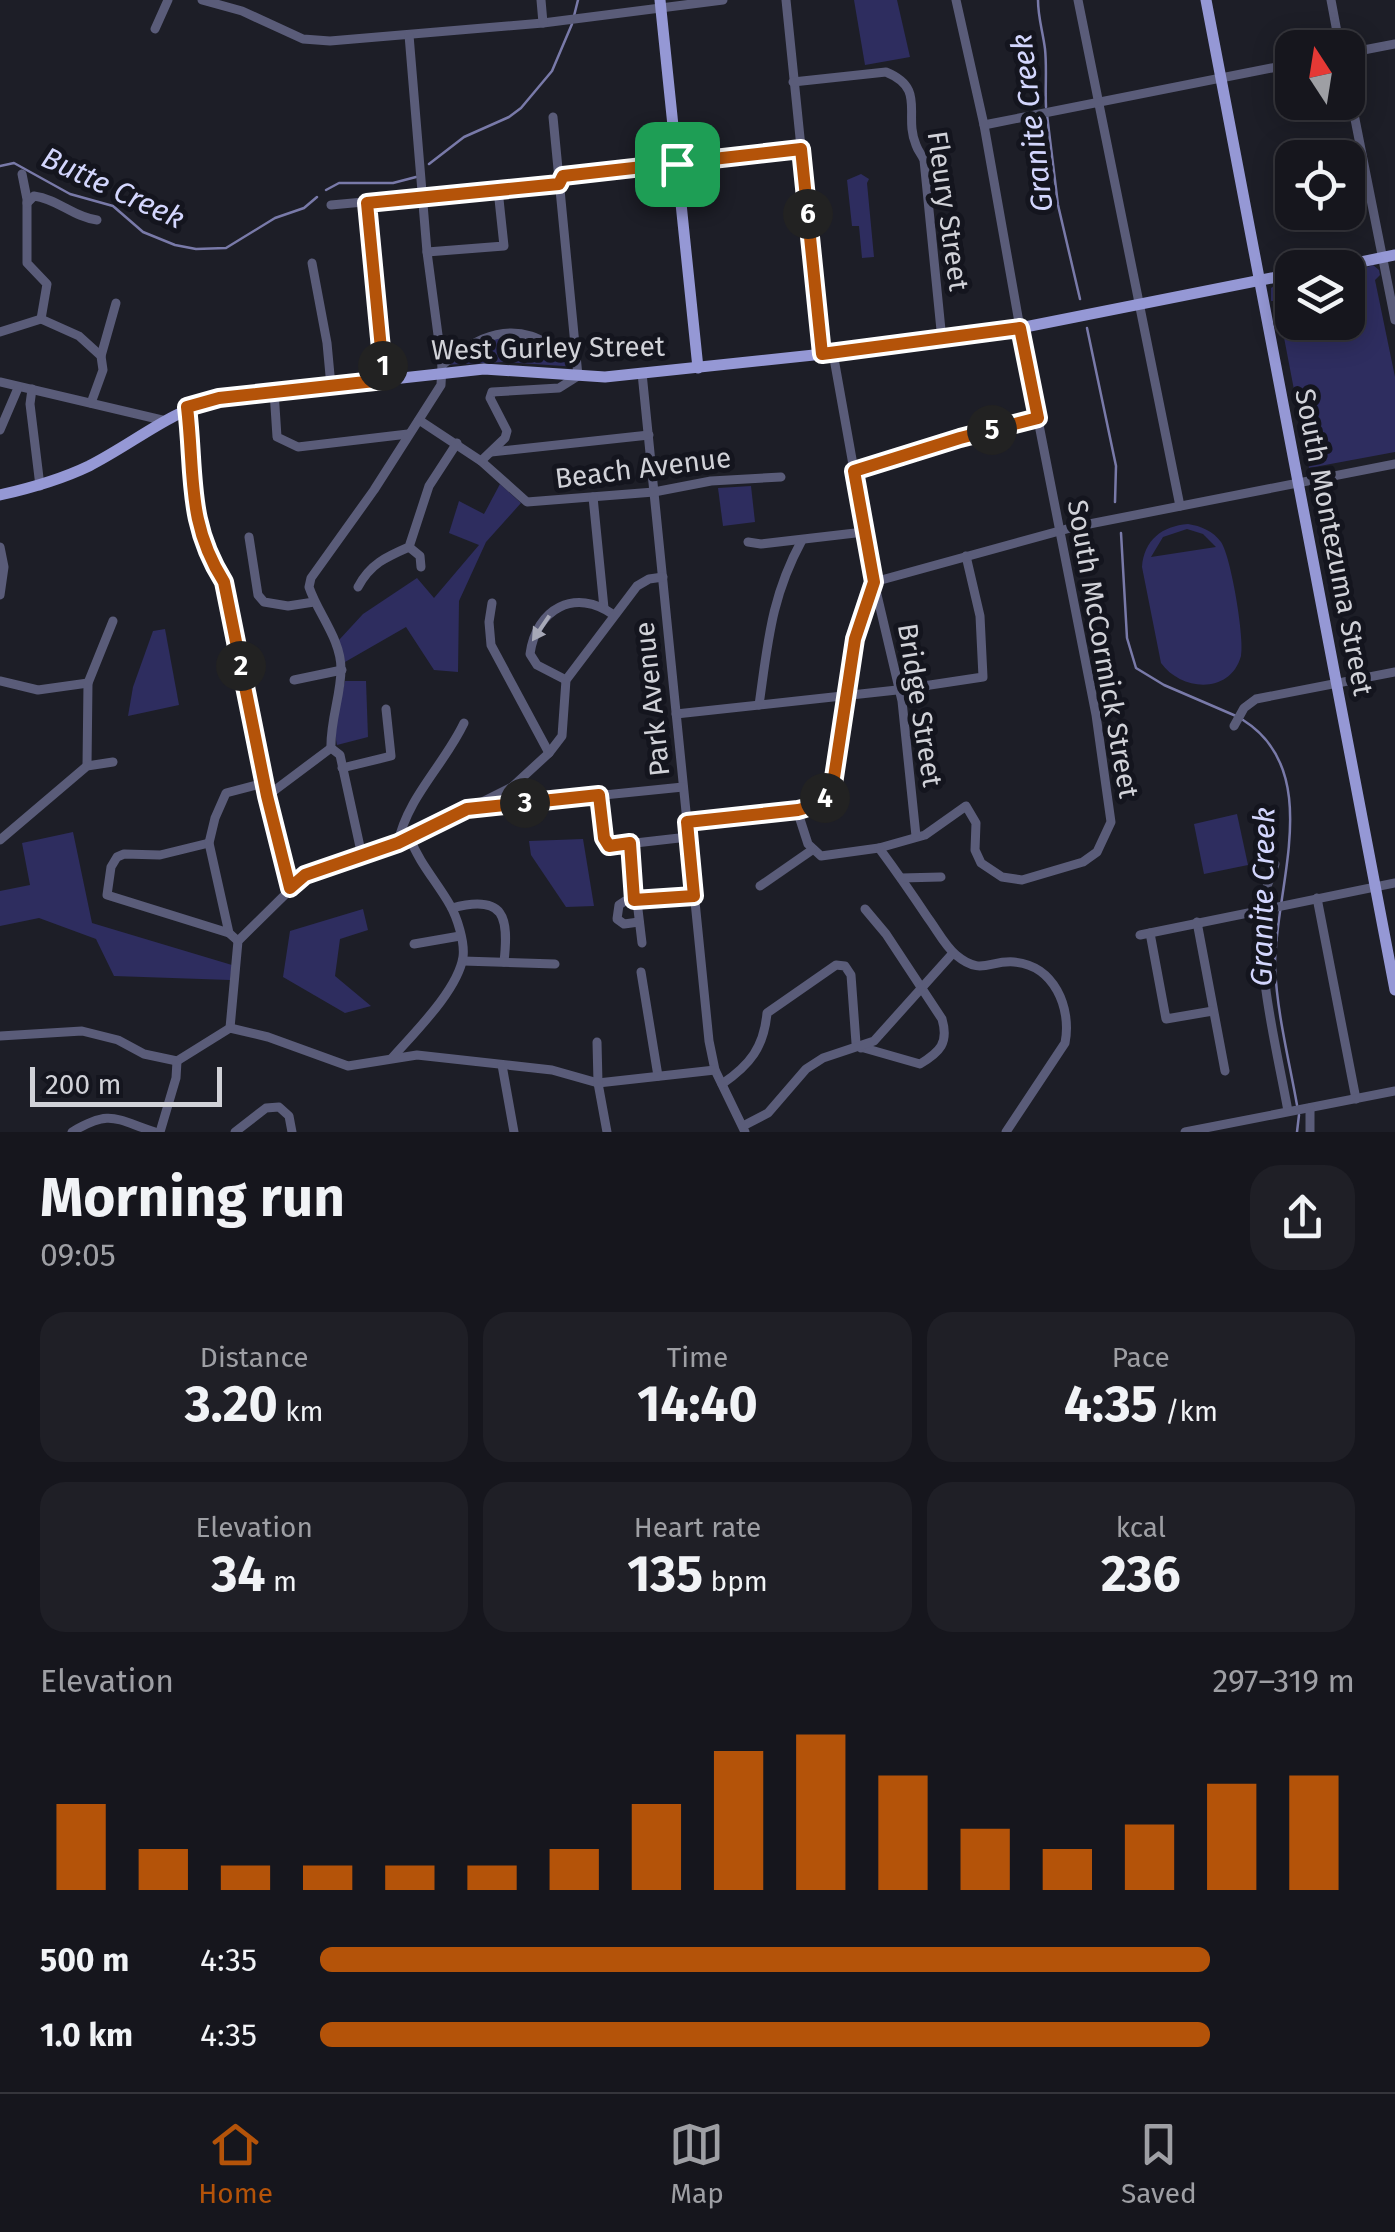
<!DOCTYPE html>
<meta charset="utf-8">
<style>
:root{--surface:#16161d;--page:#1f1f26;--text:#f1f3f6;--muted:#9e9fa4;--line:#35353b;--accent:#b45309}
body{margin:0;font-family:"Fira Sans",sans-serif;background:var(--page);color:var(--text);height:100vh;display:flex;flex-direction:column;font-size:38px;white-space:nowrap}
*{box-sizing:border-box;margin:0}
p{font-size:32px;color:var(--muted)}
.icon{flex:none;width:55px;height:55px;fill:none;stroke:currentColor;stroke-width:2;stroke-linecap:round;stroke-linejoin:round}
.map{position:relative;height:1132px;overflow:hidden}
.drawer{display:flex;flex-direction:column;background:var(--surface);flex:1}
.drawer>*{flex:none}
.needle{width:65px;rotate:348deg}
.controls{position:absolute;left:1275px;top:30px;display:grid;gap:20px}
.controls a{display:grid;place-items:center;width:90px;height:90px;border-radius:20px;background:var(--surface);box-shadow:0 5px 25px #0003,0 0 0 2px var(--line);font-size:50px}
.scale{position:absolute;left:30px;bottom:25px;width:192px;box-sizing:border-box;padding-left:10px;border:5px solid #d1d2d8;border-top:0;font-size:28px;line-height:35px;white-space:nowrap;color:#d1d2d8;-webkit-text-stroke:8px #14151e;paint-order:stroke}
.pin{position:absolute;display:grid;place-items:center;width:85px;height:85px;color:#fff;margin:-42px;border-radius:20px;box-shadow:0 5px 15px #0006}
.km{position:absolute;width:50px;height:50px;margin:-25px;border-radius:50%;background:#222;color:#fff;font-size:28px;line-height:50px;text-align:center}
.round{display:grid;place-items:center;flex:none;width:105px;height:105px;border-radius:30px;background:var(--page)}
.head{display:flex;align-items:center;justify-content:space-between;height:170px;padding:0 40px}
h1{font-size:55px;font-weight:700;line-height:75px}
.figures{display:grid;grid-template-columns:repeat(3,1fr);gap:15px;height:170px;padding:10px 40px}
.figures div{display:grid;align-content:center;border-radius:25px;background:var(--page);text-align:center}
.figures b{font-size:50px;font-weight:700}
.figures small{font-size:28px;font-weight:400}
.figures p{font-size:28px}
.chart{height:280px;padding:20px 40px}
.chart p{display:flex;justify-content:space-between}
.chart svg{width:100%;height:180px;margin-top:10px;stroke:var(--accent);stroke-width:6}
ul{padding:0 40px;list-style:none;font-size:32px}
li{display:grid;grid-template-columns:160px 120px 1fr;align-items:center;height:75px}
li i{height:25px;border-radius:12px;background:var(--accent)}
.tabs{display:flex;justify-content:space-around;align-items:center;height:140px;border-top:2px solid var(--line);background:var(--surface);font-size:28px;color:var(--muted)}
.tabs a{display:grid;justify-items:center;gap:5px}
.tabs .selected{color:var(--accent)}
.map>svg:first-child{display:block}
</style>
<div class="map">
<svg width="1395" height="1132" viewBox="0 0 1395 1132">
<rect width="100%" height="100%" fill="#1d1e27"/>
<!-- green -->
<g fill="#2e2d5f" fill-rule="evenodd">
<path d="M854 0H897L910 57 865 65Z"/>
<path d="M861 174 869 179 867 183 874 257 862 258 859 226H852L847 180Z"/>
<path d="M1373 265 1379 270 1380 275 1375 280 1395 377V452L1309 468 1277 301H1271V288L1277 284H1292V322H1348V274Z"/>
<path d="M511 333 577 353 578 367 504 362 442 365 468 344Z"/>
<path d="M500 484 521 503 486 542 459 601 458 672 434 670 406 627 345 662 339 640 363 614 417 578 434 598 479 545 449 533 459 501 484 514Z"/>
<path d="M751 486 755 522 723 526 718 488Z"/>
<path d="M1188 524C1201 526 1213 531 1221 542 1231 556 1245 640 1241 656 1230 695 1181 691 1161 663L1142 567C1144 540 1162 526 1188 524ZM1187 529 1203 534 1216 547 1151 557 1163 537Z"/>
<path d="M165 629 179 705 128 716 133 687 153 631Z"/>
<path d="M345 681H366L368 737 337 745 334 729Z"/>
<path d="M1237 814 1248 865 1204 874 1194 824Z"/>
<path d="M73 832 92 923 232 965 230 980 114 976 96 939 39 918 0 926V891L30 885 22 843Z"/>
<path d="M583 839 594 906 566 907 531 855 529 841Z"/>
<path d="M363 909 368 930 340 939 335 976 371 1006 345 1013 283 977 290 931Z"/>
</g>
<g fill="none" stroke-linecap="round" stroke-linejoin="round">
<!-- stream -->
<g stroke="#797aa9" stroke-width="2.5">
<path d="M1038 0C1038 18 1043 32 1045 49 1047 68 1045 88 1046 107"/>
<path d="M574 16 578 0"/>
<path d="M1047 115 1058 205 1080 299"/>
<path d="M429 164 464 137 509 117 521 108 552 71 572 24"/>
<path d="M0 166 14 163 70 194 113 206 143 232 175 245 196 249 226 248 275 218 304 208 317 197"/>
<path d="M326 190 339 183H393L416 177"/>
<path d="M1087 328 1116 466 1115 502"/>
<path d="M1121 533 1127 638 1136 668 1164 685 1236 716"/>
<path d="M1243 720C1326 772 1274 890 1275 967 1277 1013 1289 1060 1297 1105"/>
<path d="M1297 1132 1299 1115"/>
</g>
<!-- minor -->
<g stroke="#5a5c79" stroke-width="9">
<path d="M202 0 242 11 303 39 330 41 543 23 723 0"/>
<path d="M541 0 543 23"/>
<path d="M786 0 822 354"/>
<path d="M1078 0 1180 506"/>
<path d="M1331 0 1340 48"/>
<path d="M155 29 168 0"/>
<path d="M1348 53 1395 44"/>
<path d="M793 82 886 72C927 89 903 114 916 145 918 151 922 155 924 160L942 340"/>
<path d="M1348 84 1395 320"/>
<path d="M984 125 1292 64"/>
<path d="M22 174 27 199V263L47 284 41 319"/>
<path d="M27 203 34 196C58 199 73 217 97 220"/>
<path d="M367 203 384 380"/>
<path d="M331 205 559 184 563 176 801 149"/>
<path d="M427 252 504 246 498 190"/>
<path d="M312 263 327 343 331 386"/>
<path d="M0 332 41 319 79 336 101 356 103 370 91 403"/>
<path d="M101 356 116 303"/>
<path d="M442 365C468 345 496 325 531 336 548 342 559 353 577 353"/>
<path d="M642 373 709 1041 715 1070 745 1132"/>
<path d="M0 382 162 420"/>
<path d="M32 389 30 404 40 486"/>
<path d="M274 391 277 437 298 447 408 434"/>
<path d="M187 407C195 474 186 522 224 583L267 796 290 887"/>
<path d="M419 420 481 461 527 502 654 492 711 481 781 477"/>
<path d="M0 430 18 388"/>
<path d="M491 452 649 435"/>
<path d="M481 461 505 438 507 431 490 398 492 392 559 388 578 376 553 117"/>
<path d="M854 471 959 437 1038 419"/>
<path d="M593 497 604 608"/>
<path d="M249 537 258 595 264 602 288 606 314 602"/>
<path d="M748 542 761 544 864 532"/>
<path d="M0 547 4 567 0 595"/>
<path d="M409 547 420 556 421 567"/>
<path d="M358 587C370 564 386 557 409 547L429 486 457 443"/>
<path d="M492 603 489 622 491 645 549 753"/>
<path d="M294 680 342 670"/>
<path d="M566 680 537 665 530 654C536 609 575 587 614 615"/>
<path d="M0 681 38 690 88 683"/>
<path d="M759 705C768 642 771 597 802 540"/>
<path d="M676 714 897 690 983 677 980 616 966 556"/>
<path d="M1234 726 1244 708 1256 699 1395 672"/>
<path d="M87 766 88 683 113 621"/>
<path d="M342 768 391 756 386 709"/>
<path d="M599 795 604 838 609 846 688 837"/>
<path d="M267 796 331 748"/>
<path d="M477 808 683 787"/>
<path d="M797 810 808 844 821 856 879 848 925 835 966 806 976 823 975 850 981 863 1002 877 1022 880 1083 862 1097 852 1111 822 1096 715 1020 328 984 125 956 0"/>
<path d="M687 823 813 807 825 798 833 785 855 639 874 582 833 353"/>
<path d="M916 836 902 701 874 582 1074 527 1395 464"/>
<path d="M0 840 87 766 113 762"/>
<path d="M209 843 160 855 124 854 117 857 111 867 107 895 229 933 238 941"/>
<path d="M398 843C407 798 444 765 464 723"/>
<path d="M630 843 642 943"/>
<path d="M879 848C896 871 912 894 928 918 937 930 945 946 956 955 981 976 989 960 1014 962 1054 965 1072 1008 1065 1043L1006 1132"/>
<path d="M362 856 340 755 331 748C330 721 341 695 341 669 341 639 318 614 309 587L311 578 374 490 441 385 442 365 427 252 409 35"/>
<path d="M1275 864C1271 878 1262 894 1262 909 1258 977 1276 1045 1288 1111"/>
<path d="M901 878 941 877"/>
<path d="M760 886 812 850"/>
<path d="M1317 898 1356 1099"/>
<path d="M452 908C505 894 509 917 504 962"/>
<path d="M639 922 624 924 617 919 619 905 625 901 694 896"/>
<path d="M1197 922 1225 1071"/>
<path d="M229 933 209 843 215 818 226 793 264 783"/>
<path d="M1150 933 1166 1019 1213 1011"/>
<path d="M1140 935 1395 883"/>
<path d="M414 944 460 936"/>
<path d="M463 961 555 964"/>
<path d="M641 972 658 1076"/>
<path d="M230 1028 238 941 305 875 410 838 512 787 549 753 562 736 566 680 637 586 649 579 663 577"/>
<path d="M0 1036 82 1031 118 1040 144 1054 177 1061 230 1028 268 1037 348 1066 417 1055 552 1070 598 1083 715 1070"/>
<path d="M597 1042 598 1083 607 1132"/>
<path d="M864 1048 920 1064C940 1052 949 1043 942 1019L886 934 865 909"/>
<path d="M392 1058C414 1033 458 990 463 957 465 942 457 917 450 905 437 882 419 863 410 838"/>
<path d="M502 1065 514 1132"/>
<path d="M722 1084C750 1065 764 1047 767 1013L836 965 845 966 851 975 856 1043 861 1048"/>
<path d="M743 1126 768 1113 806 1069 823 1058 874 1041 953 953"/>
<path d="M72 1132C110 1109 115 1119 155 1132"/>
<path d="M160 1132 176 1078 177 1061"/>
<path d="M235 1132 266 1108 279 1107 289 1116 292 1132"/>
<path d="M1185 1132 1395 1091"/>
<path d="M1310 1132V1108"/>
</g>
<!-- major -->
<g stroke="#9598d5" stroke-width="11">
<path d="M660 0 698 368"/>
<path d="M1206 0 1395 990"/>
<path d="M1331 268 1395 255"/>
<path d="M0 495C31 488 60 480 89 466 134 443 169 412 219 398L484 369 605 377 842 352 1020 328 1292 274"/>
</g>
</g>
<!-- one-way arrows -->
<defs><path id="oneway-solid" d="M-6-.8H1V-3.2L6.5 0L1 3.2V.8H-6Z" transform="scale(2.5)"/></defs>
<use fill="#a7a9b7" href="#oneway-solid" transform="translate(541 628) rotate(124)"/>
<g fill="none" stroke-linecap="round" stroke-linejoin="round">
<!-- route casing -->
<g stroke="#fff" stroke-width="20">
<path id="route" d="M801 149 822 354 1020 328 1038 418 960 438 854 471 874 582 855 639 833 784C824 800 815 806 798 810L687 822 694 896 634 900 630 843 609 846 604 838 599 795 467 809 398 843 305 875 290 888 267 796 224 582C186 522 195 474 187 407L219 398 384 380 367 203 559 184 563 176Z"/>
</g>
<!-- route -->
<use href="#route" stroke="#b45309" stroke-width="12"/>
</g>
<g text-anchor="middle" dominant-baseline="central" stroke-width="10" stroke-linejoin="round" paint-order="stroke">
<!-- street labels -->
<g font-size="28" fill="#d1d2d8" stroke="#14151e">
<text transform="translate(948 211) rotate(82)">Fleury Street</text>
<text transform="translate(548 348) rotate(-1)">West Gurley Street</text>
<text transform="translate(643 468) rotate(-7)">Beach Avenue</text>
<text transform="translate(1334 542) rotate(79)">South Montezuma Street</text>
<text transform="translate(1103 649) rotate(80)">South McCormick Street</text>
<text transform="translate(652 699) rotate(-96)">Park Avenue</text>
<text transform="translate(920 705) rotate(81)">Bridge Street</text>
</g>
<!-- water labels -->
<g font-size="30" font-style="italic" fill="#d3d6fd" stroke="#14151e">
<text transform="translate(1032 123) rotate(-97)">Granite Creek</text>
<text transform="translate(113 188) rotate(25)">Butte Creek</text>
<text transform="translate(1263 897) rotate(-89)">Granite Creek</text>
</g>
</g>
</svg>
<div class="controls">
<a><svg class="needle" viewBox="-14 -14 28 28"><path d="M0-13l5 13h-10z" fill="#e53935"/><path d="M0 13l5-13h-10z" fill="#9e9fa4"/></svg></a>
<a><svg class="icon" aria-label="locate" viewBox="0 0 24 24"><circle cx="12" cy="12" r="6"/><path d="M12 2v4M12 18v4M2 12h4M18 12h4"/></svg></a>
<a><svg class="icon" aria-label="layers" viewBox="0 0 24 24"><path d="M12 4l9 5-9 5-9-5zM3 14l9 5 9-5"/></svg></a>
</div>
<div class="scale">200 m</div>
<div class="pin" style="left:677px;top:164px;background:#1e9e55"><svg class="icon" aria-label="arrive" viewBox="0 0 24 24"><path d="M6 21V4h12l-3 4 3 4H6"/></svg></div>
<b class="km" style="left:383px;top:366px">1</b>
<b class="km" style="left:241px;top:666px">2</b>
<b class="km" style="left:525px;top:803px">3</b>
<b class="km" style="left:825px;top:798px">4</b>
<b class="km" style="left:992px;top:430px">5</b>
<b class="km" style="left:808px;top:214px">6</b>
</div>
<section class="drawer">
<div class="head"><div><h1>Morning run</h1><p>09:05</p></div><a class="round"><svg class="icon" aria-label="share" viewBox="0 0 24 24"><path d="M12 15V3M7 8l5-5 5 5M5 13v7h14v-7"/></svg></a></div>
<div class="figures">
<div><p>Distance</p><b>3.20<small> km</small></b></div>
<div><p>Time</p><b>14:40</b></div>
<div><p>Pace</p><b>4:35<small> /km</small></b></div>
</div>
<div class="figures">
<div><p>Elevation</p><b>34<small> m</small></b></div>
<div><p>Heart rate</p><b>135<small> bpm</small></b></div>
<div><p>kcal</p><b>236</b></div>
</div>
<div class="chart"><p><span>Elevation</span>297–319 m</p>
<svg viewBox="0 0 160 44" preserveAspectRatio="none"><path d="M5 44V23M15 44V34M25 44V38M35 44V38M45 44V38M55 44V38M65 44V34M75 44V23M85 44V10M95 44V6M105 44V16M115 44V29M125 44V34M135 44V28M145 44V18M155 44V16"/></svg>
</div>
<ul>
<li><b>500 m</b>4:35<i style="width:86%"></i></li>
<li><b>1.0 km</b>4:35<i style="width:86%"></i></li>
</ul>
</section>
<nav class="tabs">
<a class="selected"><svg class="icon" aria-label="home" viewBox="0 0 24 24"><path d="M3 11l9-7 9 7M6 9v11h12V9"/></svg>Home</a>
<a><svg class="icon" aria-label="map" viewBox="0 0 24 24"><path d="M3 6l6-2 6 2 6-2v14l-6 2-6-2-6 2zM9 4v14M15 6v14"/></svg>Map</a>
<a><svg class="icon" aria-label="saved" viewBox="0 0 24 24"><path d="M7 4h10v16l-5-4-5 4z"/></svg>Saved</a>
</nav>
